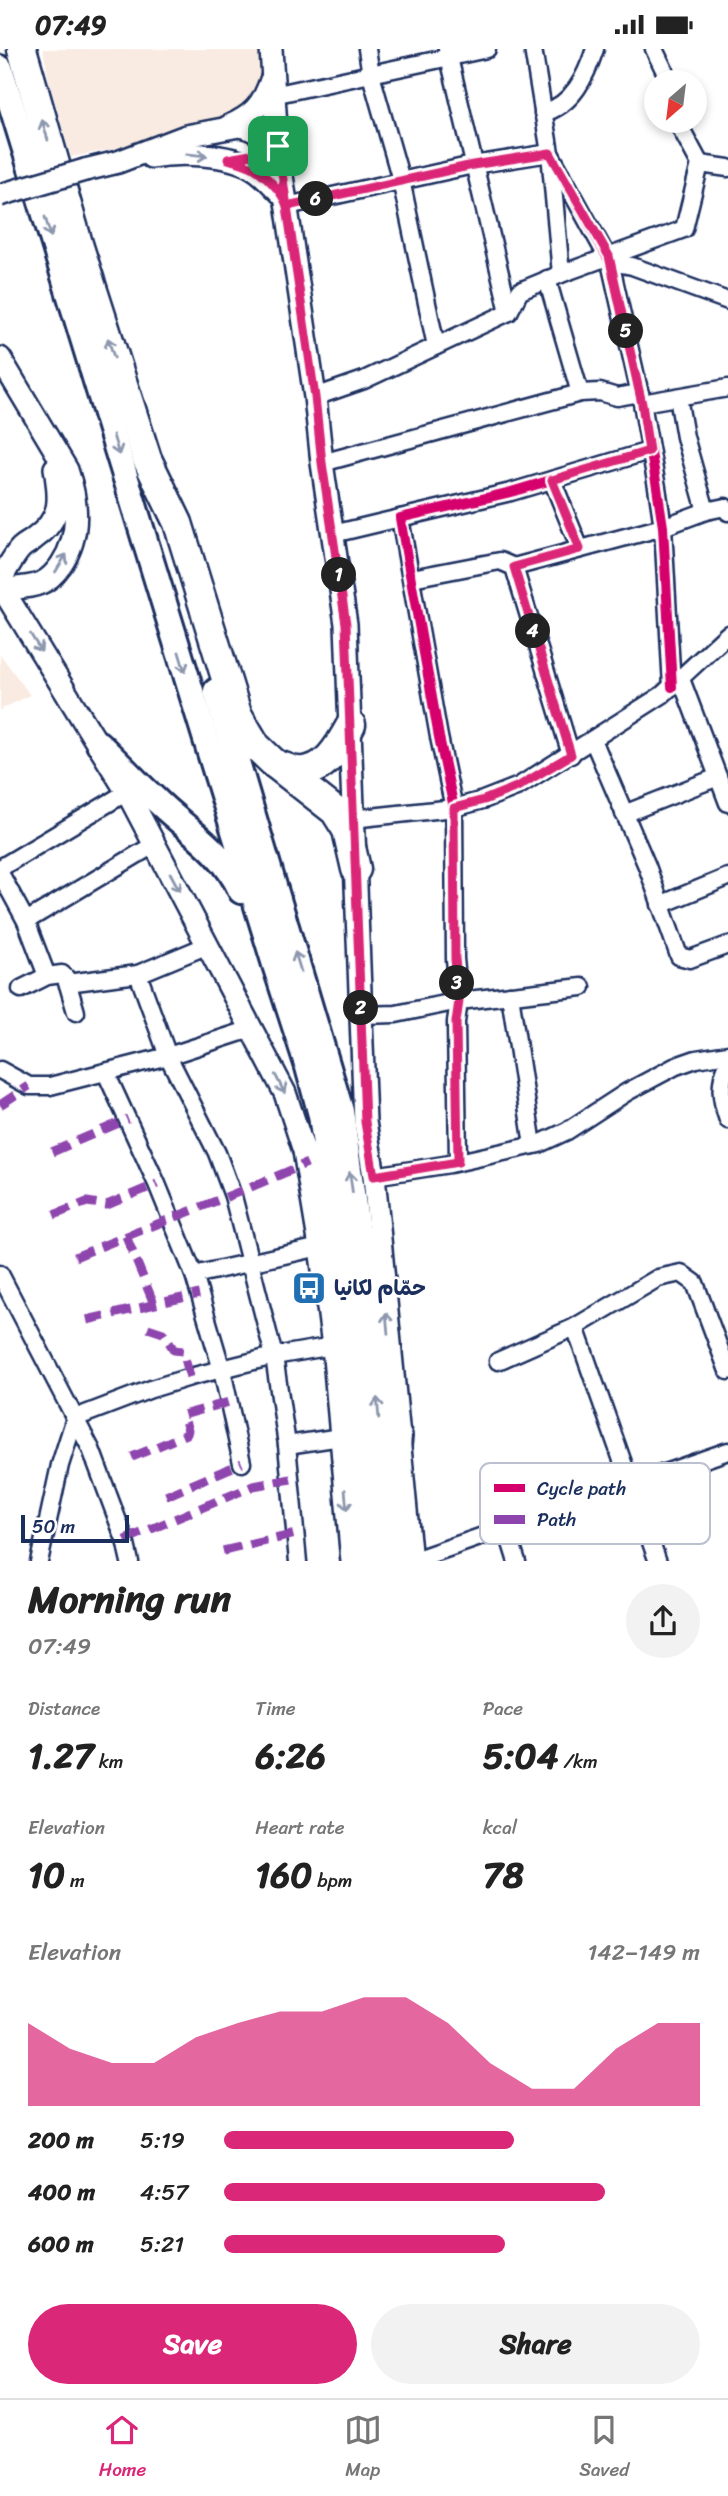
<!DOCTYPE html>
<meta charset="utf-8">
<style>
:root{--surface:#fff;--page:#f2f2f2;--text:#222;--muted:#767676;--line:#e0e0e0;--accent:#db2777}
body{margin:0;font-family:Sriracha,"Playpen Sans Arabic",sans-serif;background:var(--page);color:var(--text);height:100vh;display:flex;flex-direction:column;font-size:26px;white-space:nowrap}
*{box-sizing:border-box;margin:0}
p{font-size:23px;color:var(--muted)}
.icon{flex:none;width:38px;height:38px;fill:none;stroke:currentColor;stroke-width:2;stroke-linecap:round;stroke-linejoin:round}
.map{position:relative;height:1512px;overflow:hidden}
.sheet{display:flex;flex-direction:column;background:var(--surface);flex:1}
.sheet>*{flex:none}
.needle{width:46px;rotate:208deg}
.tools{position:absolute;left:644px;top:21px;display:grid;gap:14px}
.tools a{display:grid;place-items:center;width:63px;height:63px;border-radius:50%;background:var(--surface);box-shadow:0 4px 10px #0003;font-size:35px}
.scale{position:absolute;left:21px;bottom:18px;width:108px;box-sizing:border-box;padding-left:7px;border:4px solid #1b2f5e;border-top:0;font-size:19px;line-height:24px;white-space:nowrap;color:#1b2f5e;-webkit-text-stroke:5px #fff;paint-order:stroke}
.pin{position:absolute;display:grid;place-items:center;width:60px;height:60px;color:#fff;margin:-30px;border-radius:14px;box-shadow:0 4px 10px #0006}
.km{position:absolute;width:35px;height:35px;margin:-18px;border-radius:50%;background:#222;color:#fff;font-size:19px;line-height:35px;text-align:center}
.round{display:grid;place-items:center;flex:none;width:74px;height:74px;border-radius:37px;background:var(--page)}
.headline{display:flex;align-items:center;justify-content:space-between;height:119px;padding:0 28px}
h1{font-size:38px;font-weight:800;line-height:52px}
.metrics{display:grid;grid-template-columns:repeat(3,1fr);gap:10px;height:119px;padding:7px 28px}
.metrics div{display:grid;align-content:center}
.metrics b{font-size:35px;font-weight:800}
.metrics small{font-size:19px;font-weight:400}
.metrics p{font-size:19px}
.chart{height:196px;padding:14px 28px}
.chart p{display:flex;justify-content:space-between}
.chart svg{width:100%;height:126px;margin-top:7px;fill:var(--accent);opacity:.7}
.action{display:flex;gap:14px;margin-top:auto;padding:14px 28px}
.action a{flex:1;height:80px;border-radius:42px;background:var(--accent);color:#fff;font-size:28px;font-weight:800;line-height:80px;text-align:center}
.action a+a{background:var(--page);color:var(--text)}
ul{padding:0 28px;list-style:none;font-size:23px}
li{display:grid;grid-template-columns:112px 84px 1fr;align-items:center;height:52px}
li i{height:18px;border-radius:9px;background:var(--accent)}
.status{display:flex;justify-content:space-between;align-items:center;height:49px;padding:0 35px;background:var(--surface);direction:ltr}
.status svg{height:19px;fill:currentColor}
.dock{display:flex;justify-content:space-around;align-items:center;height:98px;border-top:2px solid var(--line);background:var(--surface);font-size:19px;color:var(--muted)}
.dock a{display:grid;justify-items:center;gap:4px}
.dock .active{color:var(--accent)}
.map>svg:first-child{display:block}
</style>
<div class="status"><b>07:49</b><svg viewBox="0 0 49 12"><path d="M0 12V9h3v3zM5 12V6h3v6zM10 12V3h3v9zM15 12V0h3v12zM26 1h20v11H26zM47 4h2v5h-2z"/></svg></div>
<div class="map">
<svg width="728" height="1513" viewBox="0 0 728 1513">
<rect width="100%" height="100%" fill="#fff"/>
<filter id="ink" filterUnits="userSpaceOnUse"><feTurbulence type="fractalNoise" baseFrequency=".0143" numOctaves="2"/><feDisplacementMap in="SourceGraphic" scale="14" xChannelSelector="R" yChannelSelector="G"/><feConvolveMatrix kernelMatrix="1 2 1 2 8 2 1 2 1" color-interpolation-filters="sRGB"/></filter>
<g filter="url(#ink)">
<!-- built -->
<g fill="#faebe2">
<path d="M43 0H263V33L247 56 219 69 145 94 71 108 49 32Z"/>
<path d="M0 605 30 646 0 661Z"/>
</g>
<g fill="none" stroke-linecap="round" stroke-linejoin="round">
<!-- minor casing -->
<g stroke="#1b2f5e" stroke-width="21">
<g id="minor">
<path d="M367 0 371 26 401 131 436 297"/>
<path d="M447 0 509 263"/>
<path d="M533 0 550 104 561 225"/>
<path d="M654 0 670 33"/>
<path d="M273 46 487 0"/>
<path d="M543 64C573 56 586 27 595 0"/>
<path d="M700 115 728 119"/>
<path d="M287 157 473 116 550 104 610 213 642 354 657 438 663 478 672 638"/>
<path d="M610 213 632 217 728 252"/>
<path d="M547 230 580 344"/>
<path d="M315 348 364 331 509 263 520 242 561 225 684 180 700 115 677 72"/>
<path d="M678 348 685 388 706 462"/>
<path d="M642 354 728 339"/>
<path d="M322 414 580 344 600 343 617 348 640 344"/>
<path d="M552 431 580 500"/>
<path d="M333 485 400 469"/>
<path d="M514 518 663 478 706 462 725 458 728 463"/>
<path d="M412 529 500 512 514 518 571 706"/>
<path d="M681 630 728 754"/>
<path d="M593 691 647 817 679 907 690 910 728 896"/>
<path d="M624 765 718 728"/>
<path d="M352 770 454 759 483 751 519 737 662 646 728 585"/>
<path d="M0 819 127 743"/>
<path d="M0 824 26 872 47 927"/>
<path d="M660 856 728 828"/>
<path d="M26 872 155 795"/>
<path d="M138 925 168 1007 217 1104 233 1147 274 1307 287 1396 298 1513"/>
<path d="M67 934 138 925 208 896"/>
<path d="M21 940 47 927 62 925 66 929 76 963"/>
<path d="M510 946 533 1096"/>
<path d="M362 966 396 965 459 952 582 938"/>
<path d="M728 1015C718 1034 721 1051 728 1071"/>
<path d="M0 1021 29 1037H50L168 1007 251 980"/>
<path d="M106 1024 157 1135 194 1226 222 1321 242 1414"/>
<path d="M458 1113 456 973 459 952 455 910 454 759 439 688 400 469 511 443 649 402"/>
<path d="M374 1127 450 1115 539 1095 567 1082 627 1043 676 1017 696 1010 728 1005"/>
<path d="M0 1225 91 1400 125 1491 130 1513"/>
<path d="M194 1226 320 1198"/>
<path d="M575 1278 658 1229 681 1224 695 1234 728 1322"/>
<path d="M498 1312 575 1278 658 1513"/>
<path d="M287 1396 341 1388"/>
<path d="M507 1481 517 1513"/>
<path d="M411 1512 728 1402"/>
<path d="M39 1513 60 1416 75 1369 151 1340 190 1328 274 1307 333 1297"/>
</g>
</g>
<!-- secondary casing -->
<g stroke="#1b2f5e" stroke-width="26">
<g id="secondary">
<path d="M271 0 277 93 315 348 322 414 346 575 365 1073 374 1127 411 1513"/>
<path d="M229 77C252 67 263 56 271 31"/>
<path d="M151 108C179 103 228 104 253 119 265 126 275 139 285 148"/>
<path d="M85 121 118 113 186 87 239 77 248 79 277 93"/>
<path d="M0 309 67 421C78 453 81 487 61 516 56 523 49 531 41 534 30 539 14 539 3 540"/>
<path d="M0 531C7 521 13 507 21 499 25 495 31 493 35 489 63 469 60 449 55 419"/>
<path d="M0 536 127 743 285 1044 304 1102 320 1198 333 1297 352 1513"/>
</g>
</g>
<!-- primary casing -->
<g stroke="#1b2f5e" stroke-width="30">
<g id="primary">
<path d="M0 19 276 919 308 1018 321 1066 353 1301 372 1513"/>
<path d="M216 642 341 1062 373 1298 391 1513"/>
<path d="M99 695C119 714 137 734 157 752 188 782 223 801 241 842"/>
<path d="M395 1426 399 1387"/>
</g>
</g>
<!-- motorway casing -->
<g stroke="#1b2f5e" stroke-width="33">
<g id="motorway">
<path d="M22 0 79 198 147 410 178 474 237 665 256 697 275 715 335 762 347 781 356 820"/>
<path d="M275 715C282 717 290 721 297 722 325 725 340 696 351 676"/>
</g>
</g>
<!-- minor -->
<use href="#minor" stroke="#fff" stroke-width="16"/>
<!-- secondary -->
<use href="#secondary" stroke="#fff" stroke-width="21"/>
<!-- primary -->
<use href="#primary" stroke="#fff" stroke-width="24"/>
<!-- motorway -->
<use href="#motorway" stroke="#fff" stroke-width="28"/>
<!-- secondary-bridge casing -->
<g stroke="#1b2f5e" stroke-width="26" stroke-linecap="butt">
<path id="secondary-bridge" d="M0 146 85 121"/>
</g>
<!-- secondary-bridge -->
<use href="#secondary-bridge" stroke="#fff" stroke-width="21"/>
<!-- quiet -->
<g stroke="#8e44ad" stroke-width="9" stroke-dasharray="18 9" stroke-linecap="butt">
<path d="M0 1056 29 1037"/>
<path d="M52 1103 128 1070"/>
<path d="M54 1166 87 1153 107 1156 157 1135"/>
<path d="M126 1187 154 1255"/>
<path d="M75 1208C152 1176 231 1148 307 1114"/>
<path d="M87 1271 199 1245"/>
<path d="M148 1279 163 1284 174 1301 183 1302 190 1328"/>
<path d="M132 1408 187 1385 188 1381 183 1366 229 1353"/>
<path d="M166 1447 242 1414"/>
<path d="M125 1491 253 1437 291 1430"/>
<path d="M223 1502 296 1485"/>
</g>
<!-- cycleway casing -->
<g stroke="#fff" stroke-width="15">
<g id="cycleway">
<path d="M287 157 473 116 550 104 610 213 642 354 657 438 663 478 672 638"/>
<path d="M458 1113 456 973 459 952 455 910 454 759 439 688 400 469 511 443 649 402"/>
</g>
</g>
<!-- cycleway -->
<use href="#cycleway" stroke="#d6006c" stroke-width="10"/>
</g>
<!-- one-way arrows -->
<defs><path id="oneway-shaft" d="M-6 0H5M1.5-3L5.5 0L1.5 3" fill="none" stroke-width="1.6" stroke-linecap="round" stroke-linejoin="round" transform="scale(1.75)"/></defs>
<g stroke="#8d97ae">
<use href="#oneway-shaft" transform="translate(45 81) rotate(-106)"/>
<use href="#oneway-shaft" transform="translate(197 106) rotate(6)"/>
<use href="#oneway-shaft" transform="translate(48 178) rotate(73)"/>
<use href="#oneway-shaft" transform="translate(111 299) rotate(-108)"/>
<use href="#oneway-shaft" transform="translate(116 396) rotate(73)"/>
<use href="#oneway-shaft" transform="translate(61 514) rotate(-58)"/>
<use href="#oneway-shaft" transform="translate(36 594) rotate(58)"/>
<use href="#oneway-shaft" transform="translate(182 613) rotate(73)"/>
<use href="#oneway-shaft" transform="translate(175 833) rotate(62)"/>
<use href="#oneway-shaft" transform="translate(298 913) rotate(-107)"/>
<use href="#oneway-shaft" transform="translate(280 1035) rotate(63)"/>
<use href="#oneway-shaft" transform="translate(351 1133) rotate(-98)"/>
<use href="#oneway-shaft" transform="translate(387 1274) rotate(-95)"/>
<use href="#oneway-shaft" transform="translate(378 1359) rotate(-95)"/>
<use href="#oneway-shaft" transform="translate(346 1451) rotate(85)"/>
</g>
</g>
<g fill="none" stroke-linecap="round" stroke-linejoin="round" filter="url(#ink)">
<!-- route casing -->
<g stroke="#fff" stroke-width="14">
<path id="route" d="M278 97 315 348 322 414 346 575 365 1073 374 1127 458 1113 456 973 459 952 455 910 454 759 484 751 519 737 571 706 514 518 580 500 552 431 649 402 642 355 609 207 550 104 473 116 287 157C283 143 263 123 250 117 243 114 235 112 228 110L256 105 278 97"/>
</g>
<!-- route -->
<use href="#route" stroke="#db2777" stroke-width="9"/>
</g>
<!-- icons -->
<defs>
<g id="bus-square" transform="scale(1.75)"><rect x="-9" y="-9" width="18" height="18" rx="4" fill="#1f6fb2" stroke="#fff"/><path d="M-5-6H5V4H4V6H2V4H-2V6H-4V4H-5ZM-3.5-4V0h7V-4ZM-3.5 1.2v1.5H-2V1.2ZM2 1.2v1.5H3.5V1.2Z" fill="#fff"/></g>
</defs>
<g fill-rule="evenodd">
<use href="#bus-square" x="309" y="1239"/>
</g>
<g text-anchor="middle" dominant-baseline="central" stroke-width="5" stroke-linejoin="round" paint-order="stroke">
<!-- poi labels -->
<g font-size="21" font-weight="bold" fill="#1b2f5e" stroke="#fff" text-anchor="start">
<text x="334" y="1239">حمّام لكانيا</text>
</g>
</g>
<!-- legend -->
<rect x="480" y="1414" width="230" height="81" rx="10" fill="#fff" stroke="#bbc1cf" stroke-width="2"/>
<rect x="494" y="1435" width="31" height="8" fill="#d6006c"/>
<rect x="494" y="1466" width="31" height="9" fill="#8e44ad"/>
<g font-size="19" fill="#1b2f5e">
<text x="537" y="1446">Cycle path</text>
<text x="537" y="1477">Path</text>
</g>
</svg>
<div class="tools">
<a><svg class="needle" viewBox="-14 -14 28 28"><path d="M0-13l5 13h-10z" fill="#e53935"/><path d="M0 13l5-13h-10z" fill="#767676"/></svg></a>
</div>
<div class="scale">50 m</div>
<div class="pin" style="left:278px;top:97px;background:#1e9e55"><svg class="icon" aria-label="arrive" viewBox="0 0 24 24"><path d="M6 21V4h12l-3 4 3 4H6"/></svg></div>
<b class="km" style="left:339px;top:526px">1</b>
<b class="km" style="left:361px;top:959px">2</b>
<b class="km" style="left:457px;top:934px">3</b>
<b class="km" style="left:533px;top:582px">4</b>
<b class="km" style="left:626px;top:282px">5</b>
<b class="km" style="left:316px;top:150px">6</b>
</div>
<section class="sheet">
<div class="headline"><div><h1>Morning run</h1><p>07:49</p></div><a class="round"><svg class="icon" aria-label="share" viewBox="0 0 24 24"><path d="M12 15V3M7 8l5-5 5 5M5 13v7h14v-7"/></svg></a></div>
<div class="metrics">
<div><p>Distance</p><b>1.27<small> km</small></b></div>
<div><p>Time</p><b>6:26</b></div>
<div><p>Pace</p><b>5:04<small> /km</small></b></div>
</div>
<div class="metrics">
<div><p>Elevation</p><b>10<small> m</small></b></div>
<div><p>Heart rate</p><b>160<small> bpm</small></b></div>
<div><p>kcal</p><b>78</b></div>
</div>
<div class="chart"><p><span>Elevation</span>142–149 m</p>
<svg viewBox="0 0 160 44" preserveAspectRatio="none"><path d="M0 44V15L10 24L20 29L30 29L40 20L50 15L60 11L70 11L80 6L90 6L100 15L110 29L120 38L130 38L140 24L150 15L160 15V44z"/></svg>
</div>
<ul>
<li><b>200 m</b>5:19<i style="width:61%"></i></li>
<li><b>400 m</b>4:57<i style="width:80%"></i></li>
<li><b>600 m</b>5:21<i style="width:59%"></i></li>
</ul>
<div class="action"><a>Save</a><a>Share</a></div>
</section>
<nav class="dock">
<a class="active"><svg class="icon" aria-label="home" viewBox="0 0 24 24"><path d="M3 11l9-7 9 7M6 9v11h12V9"/></svg>Home</a>
<a><svg class="icon" aria-label="map" viewBox="0 0 24 24"><path d="M3 6l6-2 6 2 6-2v14l-6 2-6-2-6 2zM9 4v14M15 6v14"/></svg>Map</a>
<a><svg class="icon" aria-label="saved" viewBox="0 0 24 24"><path d="M7 4h10v16l-5-4-5 4z"/></svg>Saved</a>
</nav>
